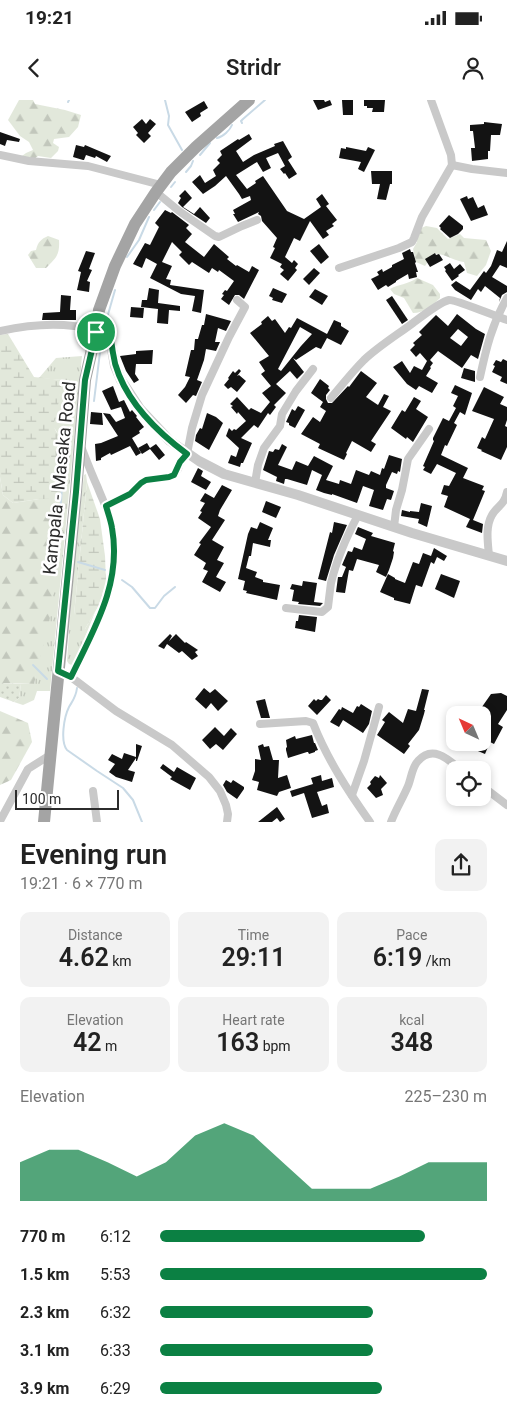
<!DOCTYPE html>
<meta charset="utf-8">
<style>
:root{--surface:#fff;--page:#f2f2f2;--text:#222;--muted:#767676;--accent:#0b8043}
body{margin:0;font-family:Roboto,sans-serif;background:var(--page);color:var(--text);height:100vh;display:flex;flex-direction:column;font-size:19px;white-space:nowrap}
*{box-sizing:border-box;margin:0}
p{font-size:16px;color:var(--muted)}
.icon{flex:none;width:28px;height:28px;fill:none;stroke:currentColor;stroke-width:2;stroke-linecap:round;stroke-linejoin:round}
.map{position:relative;height:722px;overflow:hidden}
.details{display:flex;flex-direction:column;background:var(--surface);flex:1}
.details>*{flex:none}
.needle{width:32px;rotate:316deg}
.tools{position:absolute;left:446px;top:606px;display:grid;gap:10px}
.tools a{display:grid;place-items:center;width:45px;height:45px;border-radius:10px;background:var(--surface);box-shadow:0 2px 8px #0003;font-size:25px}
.scale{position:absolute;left:15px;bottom:12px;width:104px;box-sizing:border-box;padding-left:5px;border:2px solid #2c2c2c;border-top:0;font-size:14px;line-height:18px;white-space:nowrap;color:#2c2c2c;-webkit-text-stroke:4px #fff;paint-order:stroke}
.pin{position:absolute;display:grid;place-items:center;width:42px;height:42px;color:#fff;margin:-21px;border:2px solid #fff;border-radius:50%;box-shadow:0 1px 5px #0007}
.round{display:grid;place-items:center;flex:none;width:52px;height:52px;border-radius:10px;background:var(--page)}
.summary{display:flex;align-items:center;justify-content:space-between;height:85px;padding:0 20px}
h1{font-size:28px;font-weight:600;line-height:38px}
.metrics{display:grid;grid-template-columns:repeat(3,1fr);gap:8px;height:85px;padding:5px 20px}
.metrics div{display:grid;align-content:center;border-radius:10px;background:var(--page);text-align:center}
.metrics b{font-size:25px;font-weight:600}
.metrics small{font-size:14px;font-weight:400}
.metrics p{font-size:14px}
.chart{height:140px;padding:10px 20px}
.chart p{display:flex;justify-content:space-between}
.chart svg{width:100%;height:90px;margin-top:5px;fill:var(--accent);opacity:.7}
ul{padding:0 20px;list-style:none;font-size:16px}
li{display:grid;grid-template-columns:80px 60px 1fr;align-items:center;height:38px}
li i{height:12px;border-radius:6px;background:var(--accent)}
.status{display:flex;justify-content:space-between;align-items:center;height:35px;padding:0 25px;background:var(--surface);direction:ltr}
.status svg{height:14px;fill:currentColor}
header{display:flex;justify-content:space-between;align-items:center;height:65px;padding:0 20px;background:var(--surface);font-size:22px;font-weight:600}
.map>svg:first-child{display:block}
</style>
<div class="status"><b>19:21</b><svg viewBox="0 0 49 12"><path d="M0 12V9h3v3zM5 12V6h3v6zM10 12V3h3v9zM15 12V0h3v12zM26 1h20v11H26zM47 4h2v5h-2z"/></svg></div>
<header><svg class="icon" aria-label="back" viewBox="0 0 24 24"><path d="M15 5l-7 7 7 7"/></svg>Stridr<svg class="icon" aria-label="person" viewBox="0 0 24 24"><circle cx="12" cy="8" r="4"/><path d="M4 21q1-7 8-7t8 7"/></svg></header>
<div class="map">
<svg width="507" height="722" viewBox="0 0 507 722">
<defs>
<pattern id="grass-tufts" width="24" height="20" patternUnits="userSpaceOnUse" patternTransform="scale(1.25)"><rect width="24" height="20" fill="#e2e8db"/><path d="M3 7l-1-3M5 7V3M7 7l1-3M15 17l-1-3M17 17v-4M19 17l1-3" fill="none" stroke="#c2c7bc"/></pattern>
<pattern id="forest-firs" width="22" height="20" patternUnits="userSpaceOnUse" patternTransform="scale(1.25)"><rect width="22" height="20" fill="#e2e8db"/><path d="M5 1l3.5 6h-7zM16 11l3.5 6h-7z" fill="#c2c7bc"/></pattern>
<pattern id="wetland-marsh" width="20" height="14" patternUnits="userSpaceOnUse" patternTransform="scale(1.25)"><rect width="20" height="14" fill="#e2e8db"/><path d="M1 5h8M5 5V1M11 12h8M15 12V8" fill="none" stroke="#c2c7bc"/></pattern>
<pattern id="garden-dots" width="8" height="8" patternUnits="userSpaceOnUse" patternTransform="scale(1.25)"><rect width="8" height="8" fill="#e2e8db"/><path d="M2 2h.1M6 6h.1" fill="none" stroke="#c2c7bc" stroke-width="1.8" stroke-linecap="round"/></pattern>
</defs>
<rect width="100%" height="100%" fill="#fff"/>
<!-- grass -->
<g fill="url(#grass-tufts)">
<path d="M82 256 50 591H37L34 600 23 605 14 602 19 598 21 584H34L55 466 52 424 56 405 55 402 61 401C66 384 66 367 68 349L53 326 54 316 58 302 62 280 39 278 56 258Z"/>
<path d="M86 374 87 382 74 515 85 529 95 512 80 550 72 565 69 564 67 561C71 499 76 437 84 375Z"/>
</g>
<!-- forest -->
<g fill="url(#forest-firs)">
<path d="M19 0H33L35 4 65 10 81 15 78 27 69 37 54 39 53 43 59 47 58 51 51 58 38 56 33 60 22 56 26 53 33 50 29 42 20 36 8 20Z"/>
<path d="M426 126 437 128 448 139 460 134 464 138 486 140 491 151 486 165 477 176 467 173 464 162C453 161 443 152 433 154L425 166 416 162 413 149 417 142 412 137 419 129Z"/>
<path d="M48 136 59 140C60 155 56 158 46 168H36L28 155 31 151 36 150C38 142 41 139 48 136Z"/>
<path d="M417 178 433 185 440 194V198C432 206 424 213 413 213L404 198 394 194 390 189C399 184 409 184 417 178Z"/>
<path d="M0 377 3 395 13 403 39 399H54L56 405 52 424 55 466 52 509 34 584 0 583Z"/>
<path d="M0 611 28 623 32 642 11 680 0 685Z"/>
</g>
<!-- wetland -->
<g fill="url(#wetland-marsh)">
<path d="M8 234 34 277 62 280C61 287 60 294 59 301 56 315 47 329 64 338L68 349 64 374 65 388 61 401 55 402 53 399H39L13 403 3 395 0 377V235Z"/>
<path d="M87 382 100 419 105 456 106 482 99 505 85 529 81 531 75 527 74 515Z"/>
</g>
<!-- garden -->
<path fill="url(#garden-dots)" d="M0 583 21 584 19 598 14 602 0 597Z"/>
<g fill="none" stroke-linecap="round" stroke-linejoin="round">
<!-- stream -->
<g stroke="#c9dae6" stroke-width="2">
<path d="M165 0 169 16 168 25 182 50"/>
<path d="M68 2 69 0"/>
<path d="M242 23 241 21 243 19 265 0"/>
<path d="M217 38C223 37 230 30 232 25"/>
<path d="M200 55 210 43"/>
<path d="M186 72 191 66 193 61"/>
<path d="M171 87 175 82"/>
<path d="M154 110 160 102"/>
<path d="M127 157 139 140 149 117"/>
<path d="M107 218 115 190"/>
<path d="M94 301 102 236"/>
<path d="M57 455 62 387"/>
<path d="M78 462 105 470"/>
<path d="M122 480 132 487 150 508H155L164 496 175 487"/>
<path d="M33 565 47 579"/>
<path d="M77 588C76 597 73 600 69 607 64 617 60 641 67 650L97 671 123 688 133 700 142 722"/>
</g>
</g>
<!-- building -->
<g fill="#131313" fill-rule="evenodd">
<path d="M313 0H324L325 2 330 0 332 5 318 10Z"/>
<path d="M342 0H353V15H343Z"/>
<path d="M364 0H385L384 12H372L373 8H367V6H364Z"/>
<path d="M204 1 208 8 200 13 201 16 192 22 185 12Z"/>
<path d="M142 19 146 24 150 19 156 24 148 33 151 36 144 43 136 35 138 33 133 27Z"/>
<path d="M484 22 502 24 500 35H491L490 51H488V59L472 61 471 48H475L473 31H470V25L484 24Z"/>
<path d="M0 32 20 39 19 42 7 40 5 46 0 44Z"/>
<path d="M249 34 252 39 236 51 243 62 254 55 275 46 274 44 283 41 292 57 288 60 297 74 289 79 285 73 284 74 280 69 285 66 278 53 266 58 271 68 263 72 257 62 236 75 247 89 256 83 255 81 263 76 287 111 304 119 321 107 316 99 322 94 329 104 326 106 337 120 332 124 334 126 326 131 329 135 323 139 310 121 300 141 294 138 285 157 292 163 294 160 298 164 295 168 297 170 288 181 280 174 284 170 280 167 282 164 270 158 275 148 273 147 277 138 262 121 261 116 258 114 259 112 238 122 233 114H235L233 110 251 100 250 96 242 99 239 94 226 76 215 86 203 94 192 82 200 75 205 83 216 76 213 70 220 63 217 60 222 55 220 51 238 39 239 40Z"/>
<path d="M76 45 84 47 85 45 111 56 107 62 96 56 95 58 86 55 84 60H83L73 57Z"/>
<path d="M346 47 366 51 368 47 375 50 364 72 358 69 361 62 339 58 341 48 346 49Z"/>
<path d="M371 71H392V84H390L386 100 377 99 380 84H372Z"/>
<path d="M185 90 192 98 183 107 194 114 200 107 210 118 206 123 182 107 178 103 181 98 179 96Z"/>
<path d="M467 96 468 99 473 97 478 108 484 105 488 115 471 121 460 99Z"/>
<path d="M165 110 171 113 172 112 189 125 186 128 192 134 185 142 204 157 214 144 229 157 227 159 236 166 237 165 249 172 252 166 259 170 244 199 239 195H235L229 205 221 199 224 195 222 194 225 190 227 191 234 181 219 170 218 172 212 168 209 173 192 162 189 165 179 155 182 152 172 142 162 162 172 166 166 179 171 180 170 185 204 190 201 213 192 211 195 196 181 194 150 178 157 164 146 158 142 168 133 164 145 143 150 145 159 127 155 123Z"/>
<path d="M449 115 463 126V129L458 134 450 138 440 129 441 128 439 126Z"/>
<path d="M507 141V168L500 165 492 177 507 186V192L502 195 499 202 500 198 485 186 481 192 478 189 471 200 455 190 451 185 456 181 470 190 484 171 486 173 491 166 497 150 502 152Z"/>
<path d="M319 144 329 157 321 164 310 151Z"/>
<path d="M410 149 411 152H413L416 162 415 163 418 172H416L417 177 409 179 408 174 396 181V182L388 187 386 185 378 190 371 179 379 175 377 172 382 169 383 172 392 167V165L404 159 402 153Z"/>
<path d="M86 151 95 153 89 169 92 170 87 181 90 182 89 192 77 190 81 172 78 171Z"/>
<path d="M435 153 436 155 439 154 443 160 430 167 425 159Z"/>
<path d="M450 163 454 169 460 164 465 170 458 175 459 176 452 181 445 171 446 170 444 167Z"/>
<path d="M314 168 320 173 309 185 303 179Z"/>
<path d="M149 188 159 190 158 203 180 206V211L169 210 168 224 157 223 158 209 141 207 142 200H147Z"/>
<path d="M273 188 287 194 282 203 272 200 273 198 269 196Z"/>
<path d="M315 189 328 196 322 205 309 197Z"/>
<path d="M61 195 71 196 70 210H76V220H42L43 213 60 212Z"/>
<path d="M392 196 408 220 402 224 386 200Z"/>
<path d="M131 207 144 208 143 218 130 217Z"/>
<path d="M206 214 231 221 226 231 218 228 215 242H220L216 251 206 249 204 260 197 280 202 282 196 296 193 295 186 303 178 295 185 287 190 277 185 276 191 250H194L195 239H198L202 225H204Z"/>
<path d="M457 214 476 229 485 234 478 259 471 255 462 268 438 251 430 260 433 263 430 267 431 268 426 276 438 283 432 293 419 286 416 290 407 284 393 267 402 261 410 273 414 266 422 270 427 261 420 253 416 257 410 250 415 245 413 243 422 235 419 232 436 215 448 226ZM458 229 468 237 461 246 450 238Z"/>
<path d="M268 216 272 221 275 219 285 233 289 227 291 228 297 218 327 234 334 220 341 223V226L349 231 341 245 327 238 321 249 316 247 296 260 293 258 304 272 297 279 290 271 276 284 286 293 274 305 276 307 270 315 268 313 258 328 254 325 241 338 252 343 243 363H241L240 367 228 363 231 355 236 357 239 348 226 336 229 328 232 331 234 329 236 330 246 321 238 312 237 314 231 307 233 306 230 304 237 297 249 310 251 308 261 313 270 302 262 293 271 286 261 274 265 271 259 262 269 256 250 233 262 224 261 222ZM300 227 312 234 301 246 281 271 278 269Z"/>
<path d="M153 250 152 264H136L135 274 139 280 134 283 126 271 120 256 136 254V251Z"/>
<path d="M503 259 507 261V284L500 281 502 277 492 272 495 266 493 265 496 260 501 262Z"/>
<path d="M464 268 475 271V282L461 278Z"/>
<path d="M239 269 241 271 237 276 239 275 246 281 237 292 231 287 228 289 224 285 229 279 228 278 233 271 235 273Z"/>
<path d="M361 271 377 283 366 297 378 305 384 294 389 296 383 307 391 311 371 341 376 344 371 352 352 341 346 353 347 354 344 360 318 348 320 344 301 334 313 317 320 322 326 311 320 307 323 302 311 293 320 279 329 286 328 288 330 290 326 295V299L328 303H332L348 286 349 287Z"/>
<path d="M455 285 472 293 465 315 460 312 454 323 457 325 447 346 445 345 441 355 468 368 463 378 484 386 482 390 485 391 473 420 483 424 482 433 466 427 470 419 444 407 448 396 441 394 444 385 449 386 456 373 437 364 431 374 423 370 425 367 423 366 434 341 433 340V338L443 318 449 321 456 308 453 306 458 296 451 293Z"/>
<path d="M113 286 119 302 124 300 130 312 132 310 137 316 136 317 144 327 139 331 140 333 132 338 141 353 136 356 130 346 111 355 110 353 101 358V360L96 361 95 344 101 343 118 336 103 313 110 314 116 322 125 318 121 307 111 310 102 291Z"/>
<path d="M484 287 504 297 500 304 507 307V320L505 326 507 327V347L501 360 481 351 482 350 477 348 482 337 485 339 494 319 472 311Z"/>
<path d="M414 297 421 301 416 309 428 317 413 342 407 337 406 339 391 328 402 310 405 312Z"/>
<path d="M298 306 305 310 295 328 289 325V323L286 322 292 309 295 311Z"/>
<path d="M91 312 102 313 103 325 90 324Z"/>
<path d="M207 313 216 317 223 323 209 350 195 341 196 335 200 328 202 329Z"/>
<path d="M147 343 150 348 156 344 165 355 159 360 150 349 142 354 138 348Z"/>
<path d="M282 344 287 347 278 365 292 370 296 361 308 366 314 356 333 366 326 380 339 384 340 380 351 384 356 370 369 375 371 371 380 375 382 368 384 369 389 355 402 359 400 372 398 371 397 374 392 372 386 385V388L394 391 391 400 387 399 383 410 369 406 374 390 363 386 357 403 332 394V395L324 393 316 390 322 375 312 370 307 385 287 379H285L284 384 276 381 277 377 263 370 269 351 273 352 275 349 279 350Z"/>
<path d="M198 368 203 371 201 376 211 382 206 390 191 382Z"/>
<path d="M222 385 232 390 220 410 218 416 225 420 212 440 224 447 217 460 224 463 216 477 226 482 220 492 202 482 208 471 203 469 206 463 194 455 201 444 199 443 211 427 198 418 202 412 200 411 205 403 200 401 205 393 214 398Z"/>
<path d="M266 401 281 407 276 418 262 412Z"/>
<path d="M421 403 432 406 427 427 418 423 419 419 401 416 402 410 410 412V411L419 412Z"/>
<path d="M260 422 273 428 268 440H271L270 447 253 443 251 456H249L246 468 257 472 255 477 263 480V482L280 485 277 500 246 493 247 491 243 490 245 481 238 479 248 434 251 427 257 429Z"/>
<path d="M334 422 347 425 334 455 326 481 318 479 330 432 332 433Z"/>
<path d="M358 427 373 433 371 436 395 443 393 451 394 452 393 458 389 470 386 477 376 472 379 465 357 459 353 471 349 470 345 493 336 492 338 477H342L346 467 342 465 348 451 352 452 354 447 362 450 366 439 355 434Z"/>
<path d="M434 448 447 456 444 461 437 457 434 464 431 462 422 487 416 485 410 504 394 500V498L380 492 388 474 395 478V479L405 483 413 462 419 464 423 453 431 456Z"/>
<path d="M441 474 460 481 454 498 435 489Z"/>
<path d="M303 481 317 483 314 502 323 503 320 506 298 504 299 502 292 501 294 490 290 489 292 484 302 486Z"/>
<path d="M299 515 317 517 315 532 295 528 296 521H298Z"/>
<path d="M170 534 172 536 169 541 176 534 185 543 186 542 198 550 195 552 198 556 192 560 182 551 179 553 167 544 164 549 158 546Z"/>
<path d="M204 588 210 593 215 589 228 601 218 611 211 603 206 609 195 599Z"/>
<path d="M422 589 429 590 424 610H425L424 614 419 630 408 644 410 646 404 654 377 635 385 622 382 620 389 612 403 623 408 609 416 611Z"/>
<path d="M501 593 507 596V610L498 624 503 627 494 644 490 642 485 654 459 643 482 642V615H460L464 608 477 614 491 594Z"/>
<path d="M326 595 331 600 317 615 308 606 314 599 316 601 318 599 320 600H322Z"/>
<path d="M265 599 270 618H261L256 601Z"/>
<path d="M361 604 372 611 369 624 363 633 343 620 339 627 330 622 339 609 341 610 342 607 353 613 357 606 359 607Z"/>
<path d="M215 627 224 636 231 628 237 634 223 650 216 644 210 649 202 640Z"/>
<path d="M312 635 314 643H315L318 650 315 651V652L309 654 308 652H307L288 658 286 650V648L287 647 286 640 295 636 296 639Z"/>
<path d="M136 644 142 646 137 661H136V658L128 670 135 672 132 682 116 677 109 672 115 664 108 660 112 654 122 659 124 653 136 657Z"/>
<path d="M263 644 264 647 269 646 273 660H279L278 678 287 675 291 688 279 692 277 696 257 690 259 682 252 680 255 671V659L261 660 258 646Z"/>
<path d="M163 664 174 672 177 667 196 678 190 690 170 679 172 677 160 668Z"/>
<path d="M321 675 322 681 332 678 334 687 317 692 322 706 327 704 329 713 312 718 304 693 292 697 290 691 313 684 311 678Z"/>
<path d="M380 675 387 683 381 689 383 695 376 698 367 688 371 684 370 682 375 676 379 678Z"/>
<path d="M226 680 231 683 233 680 244 687V689L237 699 227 692 223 685Z"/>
<path d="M277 707 285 719 280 722 277 718 272 722H258Z"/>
</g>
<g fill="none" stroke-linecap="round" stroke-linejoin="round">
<!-- minor -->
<g stroke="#c9c9c9" stroke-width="8">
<path d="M0 55 29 61 88 66 161 85"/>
<path d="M452 65 472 69 507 73"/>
<path d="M156 92 179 111 215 136 219 137 242 126 257 120"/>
<path d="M339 168 399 148 412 142 414 138 422 117 452 65 451 55 431 0"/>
<path d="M0 231C23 226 50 223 74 226 81 226 89 230 96 232"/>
<path d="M480 277C486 249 492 224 507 198"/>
<path d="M331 298C342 285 352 272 364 260 379 246 397 235 413 223 421 217 440 202 449 200 455 199 497 217 507 220"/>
<path d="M255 383 258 365 264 348 280 326 282 314 296 291 313 269"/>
<path d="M106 406 130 394 141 383 146 380 169 377 173 375 178 369 180 363 187 354 192 328 202 295 229 237 245 207 237 200"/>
<path d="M394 427 396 410 402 390 408 359 429 329"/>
<path d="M489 456C488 443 485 427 492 415 498 405 504 406 507 392"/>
<path d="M286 508 322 512 328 507C329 499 330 490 331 483 336 462 348 434 358 415"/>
<path d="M58 571 71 577 116 611 172 645 209 677 220 691 226 705 228 714 227 722"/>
<path d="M71 577C93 529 122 483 112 428 110 414 103 401 98 388 92 375 87 362 82 349"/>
<path d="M260 624 306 621 313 623C327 659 348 691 370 722"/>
<path d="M482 686 507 705"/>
<path d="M93 691 97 722"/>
<path d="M352 695 364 661 379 607"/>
<path d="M0 721 28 669 50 655"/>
<path d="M391 722C396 709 403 698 408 686 411 679 412 667 418 661 433 644 449 660 461 670"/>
</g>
<!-- tertiary -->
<path stroke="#c9c9c9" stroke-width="10" d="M96 232 104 233 110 238 115 266 121 280 140 309 170 341 199 361 224 374 298 395 412 433 507 461"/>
<!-- primary -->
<path stroke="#a4a4a4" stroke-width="12" d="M44 722 76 392 85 280 96 232 99 210 115 166 135 124 156 92 171 72 196 47 249 0"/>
</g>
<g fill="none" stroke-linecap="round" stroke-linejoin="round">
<!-- route casing -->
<g stroke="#fff" stroke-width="10">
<path id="route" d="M96 232C102 232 107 232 110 238 112 242 112 249 113 253 114 261 116 268 119 275 132 307 160 334 187 354L180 362 174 375 169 377 146 380 141 383 130 394 106 406C108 413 111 421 112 428 122 484 94 529 71 577L58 571 76 392 85 280Z"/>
</g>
<!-- route -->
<use href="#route" stroke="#0b8043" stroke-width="6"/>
</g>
<g text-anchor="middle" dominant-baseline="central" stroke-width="5" stroke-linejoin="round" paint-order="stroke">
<!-- street labels -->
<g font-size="18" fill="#2c2c2c" stroke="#fff">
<text transform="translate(59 378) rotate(-84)">Kampala - Masaka Road</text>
</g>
</g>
</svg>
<div class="tools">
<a><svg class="needle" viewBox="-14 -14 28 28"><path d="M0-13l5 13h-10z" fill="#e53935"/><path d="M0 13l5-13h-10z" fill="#767676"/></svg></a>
<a><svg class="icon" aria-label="locate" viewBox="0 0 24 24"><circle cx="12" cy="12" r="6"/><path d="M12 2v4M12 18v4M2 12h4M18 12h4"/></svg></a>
</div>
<div class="scale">100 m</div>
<div class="pin" style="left:96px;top:232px;background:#1e9e55"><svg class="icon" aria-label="arrive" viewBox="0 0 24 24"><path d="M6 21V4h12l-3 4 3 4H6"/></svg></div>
</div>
<section class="details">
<div class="summary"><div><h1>Evening run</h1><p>19:21 · 6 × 770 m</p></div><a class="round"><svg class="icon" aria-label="share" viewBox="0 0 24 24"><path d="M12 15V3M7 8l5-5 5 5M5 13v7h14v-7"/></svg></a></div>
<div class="metrics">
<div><p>Distance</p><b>4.62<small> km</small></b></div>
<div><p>Time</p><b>29:11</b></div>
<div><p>Pace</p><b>6:19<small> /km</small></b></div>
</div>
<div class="metrics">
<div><p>Elevation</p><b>42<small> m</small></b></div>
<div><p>Heart rate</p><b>163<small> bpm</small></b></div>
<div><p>kcal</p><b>348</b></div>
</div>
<div class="chart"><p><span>Elevation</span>225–230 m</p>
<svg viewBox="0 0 160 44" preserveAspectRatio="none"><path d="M0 44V25L10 19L20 19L30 25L40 32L50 25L60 12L70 6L80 12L90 25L100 38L110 38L120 38L130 32L140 25L150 25L160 25V44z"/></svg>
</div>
<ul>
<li><b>770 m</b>6:12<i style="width:81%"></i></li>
<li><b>1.5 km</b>5:53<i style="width:100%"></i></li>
<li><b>2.3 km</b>6:32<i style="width:65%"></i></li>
<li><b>3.1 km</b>6:33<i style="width:65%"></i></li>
<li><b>3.9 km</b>6:29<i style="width:68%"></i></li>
</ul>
</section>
